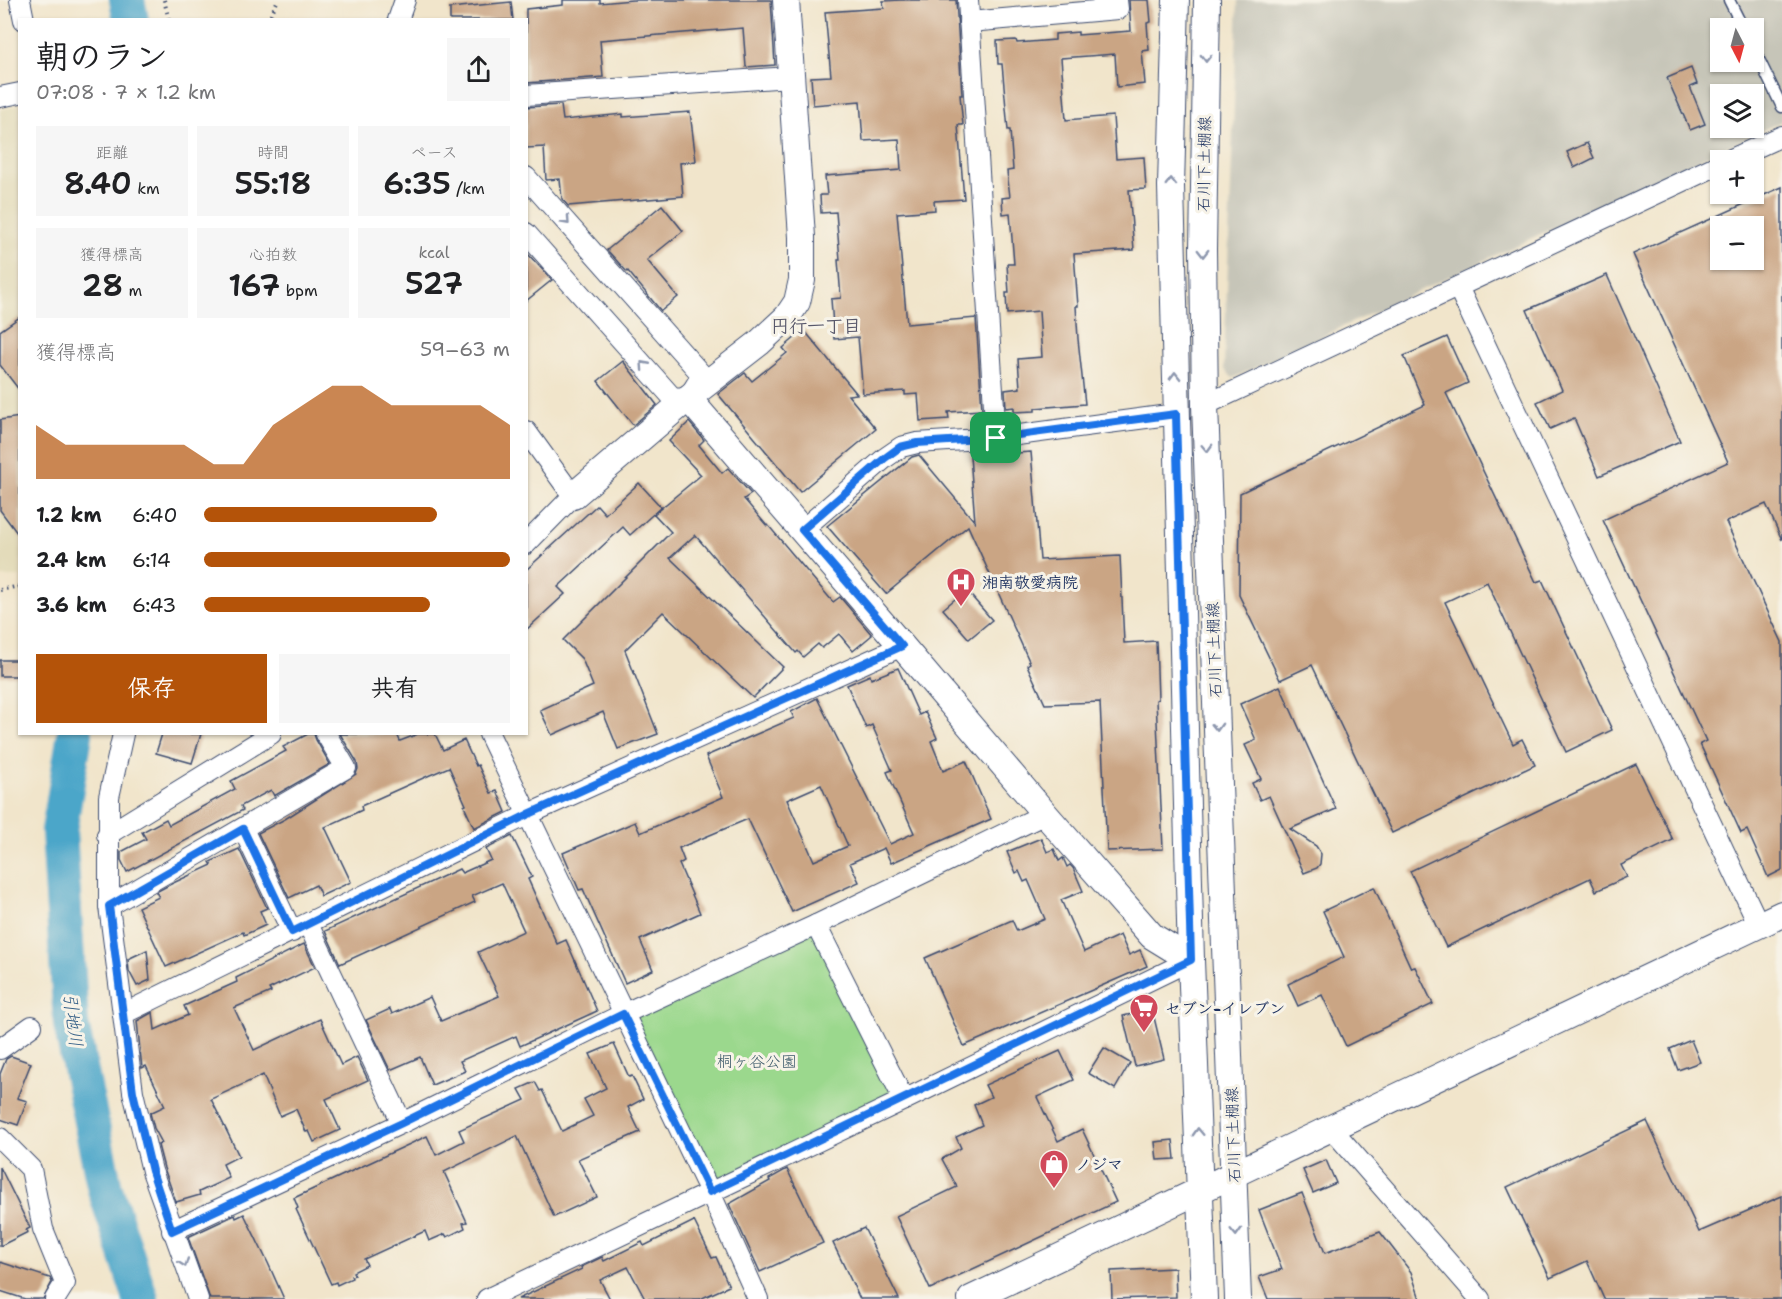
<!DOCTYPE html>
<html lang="ja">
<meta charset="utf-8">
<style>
:root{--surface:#fff;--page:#f6f6f6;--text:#202124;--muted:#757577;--accent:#b45309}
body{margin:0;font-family:"Shantell Sans","Klee One",sans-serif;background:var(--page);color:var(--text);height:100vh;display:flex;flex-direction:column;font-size:22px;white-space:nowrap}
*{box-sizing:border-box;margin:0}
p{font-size:20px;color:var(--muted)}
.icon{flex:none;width:33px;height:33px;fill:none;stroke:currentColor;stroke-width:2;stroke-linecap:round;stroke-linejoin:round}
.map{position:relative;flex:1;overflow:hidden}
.drawer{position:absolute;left:18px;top:18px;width:510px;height:717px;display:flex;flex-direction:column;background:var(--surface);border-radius:0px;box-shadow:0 2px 4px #0004}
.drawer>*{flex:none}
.needle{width:39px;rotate:174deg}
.buttons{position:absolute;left:1710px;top:18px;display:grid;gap:12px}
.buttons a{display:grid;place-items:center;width:54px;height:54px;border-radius:0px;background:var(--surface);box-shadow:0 2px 4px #0004;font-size:30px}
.pin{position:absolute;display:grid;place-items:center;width:51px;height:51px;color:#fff;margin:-26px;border-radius:12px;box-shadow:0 3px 9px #0006}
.round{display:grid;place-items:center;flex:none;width:63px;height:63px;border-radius:0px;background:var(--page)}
.headline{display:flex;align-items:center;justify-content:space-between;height:102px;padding:0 18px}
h1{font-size:33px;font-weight:600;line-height:45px}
.metrics{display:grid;grid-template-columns:repeat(3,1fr);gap:9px;height:102px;padding:6px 18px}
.metrics div{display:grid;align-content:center;border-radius:0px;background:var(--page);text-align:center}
.metrics b{font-size:30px;font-weight:600}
.metrics small{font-size:16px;font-weight:400}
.metrics p{font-size:16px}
.chart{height:168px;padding:12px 18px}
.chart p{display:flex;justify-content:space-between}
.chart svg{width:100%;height:108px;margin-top:6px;fill:var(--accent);opacity:.7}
.primary-button{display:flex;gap:12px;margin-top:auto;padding:12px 18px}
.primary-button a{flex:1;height:69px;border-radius:0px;background:var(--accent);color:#fff;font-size:24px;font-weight:600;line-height:69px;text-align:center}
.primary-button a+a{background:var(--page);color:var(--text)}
ul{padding:0 18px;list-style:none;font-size:20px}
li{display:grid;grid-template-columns:96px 72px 1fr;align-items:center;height:45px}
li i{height:15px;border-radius:8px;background:var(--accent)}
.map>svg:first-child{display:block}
</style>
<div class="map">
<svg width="1782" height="1299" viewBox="0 0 1782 1299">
<rect width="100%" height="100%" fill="#f7f3e8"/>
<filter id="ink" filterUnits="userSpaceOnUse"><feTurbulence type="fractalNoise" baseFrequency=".0167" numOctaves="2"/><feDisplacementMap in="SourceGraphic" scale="12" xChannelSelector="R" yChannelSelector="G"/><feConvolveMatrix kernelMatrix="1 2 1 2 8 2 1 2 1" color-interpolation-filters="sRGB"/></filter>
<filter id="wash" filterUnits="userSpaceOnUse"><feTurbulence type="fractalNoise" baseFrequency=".008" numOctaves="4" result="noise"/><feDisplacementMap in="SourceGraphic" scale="24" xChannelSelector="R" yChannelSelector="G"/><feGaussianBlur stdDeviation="1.35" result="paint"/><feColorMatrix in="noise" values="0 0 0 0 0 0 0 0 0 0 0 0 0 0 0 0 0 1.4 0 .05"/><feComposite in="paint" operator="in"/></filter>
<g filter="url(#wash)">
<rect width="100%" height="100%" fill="#f1e5cb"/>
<!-- built -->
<path fill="#e3dbba" d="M19 105 20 577H0V110Z"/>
<!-- industrial -->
<path fill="#c6c5b8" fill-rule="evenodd" d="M1238 0H1782V121L1233 378 1224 369ZM1720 28H1754V62H1720ZM1720 94H1754V128H1720Z"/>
<!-- green -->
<path fill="#9bd88d" stroke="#5b8476" stroke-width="1.5" d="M816 925 904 1100 710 1192 623 1014Z"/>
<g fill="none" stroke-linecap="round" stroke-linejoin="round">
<!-- river -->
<g stroke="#4ca6c9" stroke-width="36">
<path d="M127 0 131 20"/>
<path d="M75 734 59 831 71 1024 105 1189 141 1299"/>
</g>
</g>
<g id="blocks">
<!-- building -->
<g fill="#caa584" fill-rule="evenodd">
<path d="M563 0H600V3L632 0H771L775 65 746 67 743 28 600 40 603 77 526 83V9L563 5Z"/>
<path d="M900 0H956L962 95H960L963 125H958L964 199 934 201 935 210 897 213 907 324 976 318 982 410 948 412 949 419 920 421 918 394 905 395V391L863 394 858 337 834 339 831 299 841 298 838 260H840L836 212 821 213 820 195H827L825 176 901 170 899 139 863 141 860 101 813 105 811 77 831 76 825 12 884 8 883 1Z"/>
<path d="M1129 0H1149L1151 22 1147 23 1149 50 1142 51 1145 84 1117 87 1115 54 1061 58 1066 120 1113 116 1116 159 1144 157 1146 189 1129 190 1134 250 1074 254 1078 306H1076L1078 339 1085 404 1035 408V411L1014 412V407L1006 408 1005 390 1020 388 1018 359 1042 357 1039 311 1007 314 1006 293H1009L1007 264H1014L1010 213 1003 214 1002 198 1010 197 1007 171 1013 170 1010 130H1008L1002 64H998L997 41 1016 40 1017 43 1055 40V34L1078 32V35L1131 31Z"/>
<path d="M511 2 513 20H450V8Z"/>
<path d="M1691 68 1697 84 1690 87 1705 124 1690 130 1667 78Z"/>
<path d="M561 105 563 120 623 114V117L690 112 696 161 680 163 683 196 568 206 562 199 560 179 546 180 544 147 526 148V107Z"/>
<path d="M1587 143 1594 158 1574 168 1567 152Z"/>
<path d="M1782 187V540L1766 504 1726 522 1782 642V870L1768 877 1747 830 1741 833 1700 744 1706 741 1603 520 1728 462 1633 254ZM1720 226H1754V260H1720Z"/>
<path d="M662 205 683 231 647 260 678 297 661 311 628 271 627 272 607 250Z"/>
<path d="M526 252 552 280 526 301Z"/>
<path d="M1607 275 1680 441 1599 476 1574 418 1550 429 1537 402 1562 390 1527 310Z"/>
<path d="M20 317V391L0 365V331Z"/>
<path d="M804 330 857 394 848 395 876 429 800 492 718 394 745 373 752 381 787 353 783 348Z"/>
<path d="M1447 337 1468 383 1446 393 1536 582 1542 580 1612 730 1566 752 1487 582 1445 602 1513 744 1522 739 1535 765 1392 833 1312 665 1280 680 1239 595 1240 493 1425 405 1404 356Z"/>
<path d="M623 361 657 405 633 425 598 381Z"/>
<path d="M20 417V537L0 510V420Z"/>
<path d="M689 422 704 440 699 445 722 473 728 468 751 494 744 499 767 526 768 525 833 602 840 597 872 635 853 651 839 634 822 648 818 644 803 657 798 651 796 653 695 535 670 558 783 667 753 698 663 612 625 650 658 734 618 749 603 712 552 735 540 710 593 686 582 659 563 640 671 532 654 514 701 475 669 441Z"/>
<path d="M1031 452 1040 560 1120 556 1124 643 1156 641 1158 699 1156 700 1163 849 1107 851 1100 702 1045 704 1027 665 1030 663 968 526 886 594 827 526 912 457 919 455 975 522 970 456Z"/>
<path d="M639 483 661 507 630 535 623 527 558 587 565 594 526 630V570L597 505 605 514Z"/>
<path d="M966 590 992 620 969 639 943 609Z"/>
<rect x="0" y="660" width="19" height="16"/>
<path d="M898 668 919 715 925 712 937 738 931 741 943 771 966 761 991 819 891 863 884 848 850 863 859 882 792 912 748 819 679 848 684 861 679 864 700 913 640 940 653 970 625 983 583 889 579 890 563 853 635 822 640 833 723 797 706 756 794 718 791 712 817 698 890 844 914 833 887 772 892 770 872 725 866 728 847 685 870 675 871 679ZM821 785 848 846 814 861 787 800Z"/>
<path d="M1280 686 1336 809 1290 829 1316 846 1321 854 1320 864 1317 868 1304 873 1269 796 1260 800 1252 783 1261 779 1245 745 1256 740 1240 704Z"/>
<path d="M162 734H201L192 763 156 753Z"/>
<path d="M308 734H314L316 740 330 764 274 796 271 790 241 806 243 810 127 872 121 860V852L146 839 142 832 166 819 169 825 235 789 231 781 286 751 283 747Z"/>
<path d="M340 734H397L400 741 418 734H435L443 750 464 740 476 766 478 765 491 793 497 791 506 812 474 828 464 806 466 805 449 767 430 775 361 806 362 810 325 827 351 882 321 896 316 885 289 898 258 833 285 819 356 774 358 769 357 762Z"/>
<path d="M1636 764 1673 840 1621 865 1627 877 1596 891 1590 878 1446 947 1410 871Z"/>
<path d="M512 836 532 877 528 879 557 944 566 940 597 1011 520 1046 516 1036 460 1061 465 1071 432 1085 420 1057 390 1070 366 1020 390 1009 392 1014 430 997 441 1021 499 996 478 952 524 931 502 883 472 896 475 902 340 964 325 931 459 869 462 873 491 860 486 849Z"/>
<path d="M1041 838 1047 852 1054 849 1059 861 1063 858 1067 867 1070 865 1073 868 1083 891 1061 900 1084 952 1120 935 1129 955 1140 950 1147 966 964 1046 925 958 1012 920 1017 931 1045 919 1028 880 1024 882 1019 871 1016 873 1007 852Z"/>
<path d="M239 849 267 908 260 911 266 925 244 935 243 932 166 967 138 907 159 897 156 892 171 884 212 865 210 862Z"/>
<path d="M1374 887 1411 968 1415 967 1433 1004 1346 1046 1322 995 1298 1006 1288 984 1344 957 1323 911Z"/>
<path d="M304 944 315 967 269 989 271 992 234 1008 254 1050 320 1019 341 1065 357 1057 368 1080 326 1099 340 1130 314 1142 309 1131 306 1132 296 1109 280 1116 263 1075 211 1099 239 1156 223 1164 229 1178 199 1192 200 1195 176 1202 164 1168 158 1145 162 1143 154 1128 150 1113 165 1106 146 1066 142 1068 137 1021 153 1012 155 1030 188 1015 184 1006 237 982 236 978Z"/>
<path d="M147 950 150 980 137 986 129 971 128 959Z"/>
<path d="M1152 1009 1164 1059 1135 1066 1123 1016Z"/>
<path d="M1691 1040 1700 1062 1678 1070 1670 1049Z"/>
<path d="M614 1044 629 1077 632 1076 643 1099 628 1107 640 1132 578 1159 597 1197 554 1217 517 1136 444 1172 467 1222 463 1223 465 1228 447 1237 445 1234 429 1241 425 1231 364 1259 367 1265 353 1272 355 1275 351 1276 352 1278 337 1285 336 1282 331 1284 296 1209 298 1208 294 1198 427 1136 436 1155 464 1141 459 1130 525 1100 519 1089 535 1082 540 1091 542 1090 562 1131 593 1116 584 1099 606 1088 590 1054Z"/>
<path d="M1104 1048 1130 1063 1115 1089 1088 1073Z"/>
<path d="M1060 1051 1074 1080 1037 1097 1058 1141 1082 1129 1116 1202 930 1289 896 1216 957 1187 942 1159 961 1148 956 1137 982 1125 974 1105 991 1097 985 1085Z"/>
<path d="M11 1056 31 1063 17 1098 27 1101 18 1125 0 1119V1074L6 1059Z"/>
<path d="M1647 1121 1699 1232 1782 1196V1299H1604L1587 1261 1550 1278 1507 1187Z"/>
<path d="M1173 1140 1175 1159 1157 1160 1155 1142Z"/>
<path d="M1326 1160 1336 1183 1313 1193 1303 1170Z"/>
<path d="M0 1167 30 1228 26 1230 28 1232 0 1246Z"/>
<path d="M787 1169 823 1243 760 1272 729 1204 770 1181 769 1179Z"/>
<path d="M1302 1193 1325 1253 1380 1232 1411 1272 1420 1299H1268L1259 1277 1282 1269 1259 1210Z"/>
<path d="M244 1214 268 1263 284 1299H210L188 1237 235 1215 236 1218Z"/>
<path d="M694 1221 712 1258 716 1257 729 1286 700 1299H645L628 1267 600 1280 610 1299H518L582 1269 581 1267 602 1257 604 1261 642 1242 644 1246Z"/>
<path d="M864 1228 899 1299H860L833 1243Z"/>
<path d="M0 1262 50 1278 52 1282 43 1299H25L0 1291Z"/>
<path d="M1175 1268 1176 1297 1112 1299 1111 1271Z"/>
</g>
</g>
</g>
<g filter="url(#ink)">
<use href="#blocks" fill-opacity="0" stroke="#3b4a6e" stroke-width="1.5"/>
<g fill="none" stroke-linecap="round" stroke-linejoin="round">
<!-- service casing -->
<g stroke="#3b4a6e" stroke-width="13">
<g id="service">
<path d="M1729 0 1743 28"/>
<path d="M1754 49 1782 107"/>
</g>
</g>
<!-- minor casing -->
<g stroke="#3b4a6e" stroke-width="22">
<g id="minor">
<path d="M20 0 24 20"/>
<path d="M968 0 996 438"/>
<path d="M398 20 405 0"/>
<path d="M969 22 1118 9 1117 0"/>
<path d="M526 95 790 77"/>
<path d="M0 97 20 93"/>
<path d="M1729 160 1782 136"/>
<path d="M526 177 702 375 688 398 672 397 526 233"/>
<path d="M1458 287 1759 925"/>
<path d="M1205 405 1720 164"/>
<path d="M526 431 573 496 526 544"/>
<path d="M802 530 885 458 901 447 917 443 996 438 1176 414"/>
<path d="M123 734 109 797V906L133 1092 152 1171 198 1299"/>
<path d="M489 734 710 1192 758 1299"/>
<path d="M243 829 292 932"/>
<path d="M107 835 271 734"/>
<path d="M109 906 346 768 326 734"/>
<path d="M308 924 402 1123"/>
<path d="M816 925 904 1100"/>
<path d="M123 1014 529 814 902 646"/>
<path d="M0 1049 32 1026"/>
<path d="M1331 1128 1480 1299"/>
<path d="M0 1138 31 1169 43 1229 65 1283 55 1299"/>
<path d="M172 1231 402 1123 623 1014 816 925 1045 814"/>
<path d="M487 1299 904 1100 1191 960"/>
</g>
</g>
<!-- tertiary casing -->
<g stroke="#3b4a6e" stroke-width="28">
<g id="tertiary">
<path d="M1176 0 1171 186 1191 960 1204 1299"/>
<path d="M1207 0 1203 249 1205 405 1238 1299"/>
<path d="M688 398 902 646 1045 814 1152 936 1191 960"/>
<path d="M573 496 688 398 759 343 787 317 797 302 802 280V237L786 0"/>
<path d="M971 1299 1782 914"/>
</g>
</g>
<!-- path -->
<g stroke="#3b4a6e" stroke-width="4" stroke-dasharray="1.5 4.5" stroke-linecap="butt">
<path d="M164 0 169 20"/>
<path d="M268 20 278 0"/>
<path d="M0 590 20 586"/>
</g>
<!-- service -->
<use href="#service" stroke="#fff" stroke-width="10"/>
<!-- minor -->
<use href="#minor" stroke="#fff" stroke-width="20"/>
<!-- tertiary -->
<use href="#tertiary" stroke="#fff" stroke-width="26"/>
</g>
<!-- one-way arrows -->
<defs><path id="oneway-chevron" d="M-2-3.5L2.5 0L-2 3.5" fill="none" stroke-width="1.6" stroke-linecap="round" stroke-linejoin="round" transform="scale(1.5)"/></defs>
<g stroke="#8d97ae">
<use href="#oneway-chevron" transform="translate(1206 58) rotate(91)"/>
<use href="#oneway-chevron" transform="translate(1171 182) rotate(-89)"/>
<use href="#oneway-chevron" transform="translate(566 221) rotate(48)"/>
<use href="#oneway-chevron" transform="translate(1203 253) rotate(90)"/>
<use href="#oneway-chevron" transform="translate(644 365) rotate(-132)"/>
<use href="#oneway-chevron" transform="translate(1175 376) rotate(-91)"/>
<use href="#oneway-chevron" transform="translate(1207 448) rotate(88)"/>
<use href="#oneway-chevron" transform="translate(1217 727) rotate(88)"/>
<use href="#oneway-chevron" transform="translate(1198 1132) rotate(-92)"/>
<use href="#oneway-chevron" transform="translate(1236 1232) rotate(88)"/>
<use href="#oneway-chevron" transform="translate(184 1263) rotate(70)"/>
</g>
</g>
<g fill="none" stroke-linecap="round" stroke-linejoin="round" filter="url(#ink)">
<!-- route casing -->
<g stroke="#fff" stroke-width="12">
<path id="route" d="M1176 414 1191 960 710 1192 623 1014 402 1123 172 1231 152 1171 133 1092 109 906 243 829 292 932 529 814 902 646 802 530 885 458 900 447 917 443 996 438Z"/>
</g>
<!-- route -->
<use href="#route" stroke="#1a73e8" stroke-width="8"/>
</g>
<!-- icons -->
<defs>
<g id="hospital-pin" transform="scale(1.5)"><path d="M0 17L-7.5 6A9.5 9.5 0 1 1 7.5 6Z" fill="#d1495b" stroke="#f7f3e8"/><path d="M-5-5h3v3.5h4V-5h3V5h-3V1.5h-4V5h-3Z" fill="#fff"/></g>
<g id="supermarket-pin" transform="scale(1.5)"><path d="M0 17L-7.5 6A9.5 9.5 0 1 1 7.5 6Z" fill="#d1495b" stroke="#f7f3e8"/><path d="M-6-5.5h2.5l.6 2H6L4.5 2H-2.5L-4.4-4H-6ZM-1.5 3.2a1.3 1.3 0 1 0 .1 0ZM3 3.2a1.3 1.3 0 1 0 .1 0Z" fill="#fff"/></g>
<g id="shop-pin" transform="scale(1.5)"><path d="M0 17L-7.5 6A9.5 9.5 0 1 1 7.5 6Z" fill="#d1495b" stroke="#f7f3e8"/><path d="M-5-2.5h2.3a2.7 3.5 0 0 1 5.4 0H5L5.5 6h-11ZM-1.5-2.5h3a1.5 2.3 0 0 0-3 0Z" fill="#fff"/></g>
</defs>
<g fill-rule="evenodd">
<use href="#hospital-pin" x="961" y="582"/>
<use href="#supermarket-pin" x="1144" y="1008"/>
<use href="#shop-pin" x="1054" y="1164"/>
</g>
<g text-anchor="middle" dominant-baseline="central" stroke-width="6" stroke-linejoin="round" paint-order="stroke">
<!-- street labels -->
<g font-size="16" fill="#1b2f5e" stroke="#f7f3e8">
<text transform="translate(1204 164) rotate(-89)">石川下土棚線</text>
<text transform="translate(1214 650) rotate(-92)">石川下土棚線</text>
<text transform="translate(1233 1135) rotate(-92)">石川下土棚線</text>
</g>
<!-- poi labels -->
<g font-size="16" font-weight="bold" fill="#1b2f5e" stroke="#f7f3e8" text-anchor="start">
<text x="982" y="582">湘南敬愛病院</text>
<text x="1165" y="1008">セブン-イレブン</text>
<text x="1075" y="1164">ノジマ</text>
</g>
<!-- park labels -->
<g font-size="16" fill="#3b596a" stroke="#f7f3e8">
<text x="757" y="1061">桐ヶ谷公園</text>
</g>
<!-- neighbourhood labels -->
<g font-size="18" font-weight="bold" fill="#58586b" stroke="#f7f3e8">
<text x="816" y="326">円行一丁目</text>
</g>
<!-- water labels -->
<g font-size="18" font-style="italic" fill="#2c5983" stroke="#f7f3e8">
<text transform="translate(73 1020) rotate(83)">引地川</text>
</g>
</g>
</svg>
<div class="buttons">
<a><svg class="needle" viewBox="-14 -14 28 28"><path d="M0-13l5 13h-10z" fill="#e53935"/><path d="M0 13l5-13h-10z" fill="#757577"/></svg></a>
<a><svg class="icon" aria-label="layers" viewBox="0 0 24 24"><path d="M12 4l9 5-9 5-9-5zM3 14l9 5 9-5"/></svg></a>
<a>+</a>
<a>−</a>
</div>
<div class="pin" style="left:996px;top:438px;background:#1e9e55"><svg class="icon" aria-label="arrive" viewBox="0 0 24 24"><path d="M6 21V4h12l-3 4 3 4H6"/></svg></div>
<section class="drawer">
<div class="headline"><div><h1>朝のラン</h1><p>07:08 · 7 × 1.2 km</p></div><a class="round"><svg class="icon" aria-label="share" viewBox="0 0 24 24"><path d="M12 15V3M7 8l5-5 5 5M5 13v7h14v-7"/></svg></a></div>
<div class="metrics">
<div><p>距離</p><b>8.40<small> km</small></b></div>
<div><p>時間</p><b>55:18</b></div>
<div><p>ペース</p><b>6:35<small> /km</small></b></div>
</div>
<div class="metrics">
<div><p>獲得標高</p><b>28<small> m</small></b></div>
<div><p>心拍数</p><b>167<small> bpm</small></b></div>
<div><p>kcal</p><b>527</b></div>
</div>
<div class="chart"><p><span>獲得標高</span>59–63 m</p>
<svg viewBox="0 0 160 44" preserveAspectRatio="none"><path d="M0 44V22L10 30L20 30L30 30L40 30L50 30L60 38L70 38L80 22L90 14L100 6L110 6L120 14L130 14L140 14L150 14L160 22V44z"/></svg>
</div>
<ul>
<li><b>1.2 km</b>6:40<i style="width:76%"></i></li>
<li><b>2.4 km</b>6:14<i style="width:100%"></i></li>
<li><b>3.6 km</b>6:43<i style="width:74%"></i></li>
</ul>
<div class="primary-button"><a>保存</a><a>共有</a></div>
</section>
</div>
